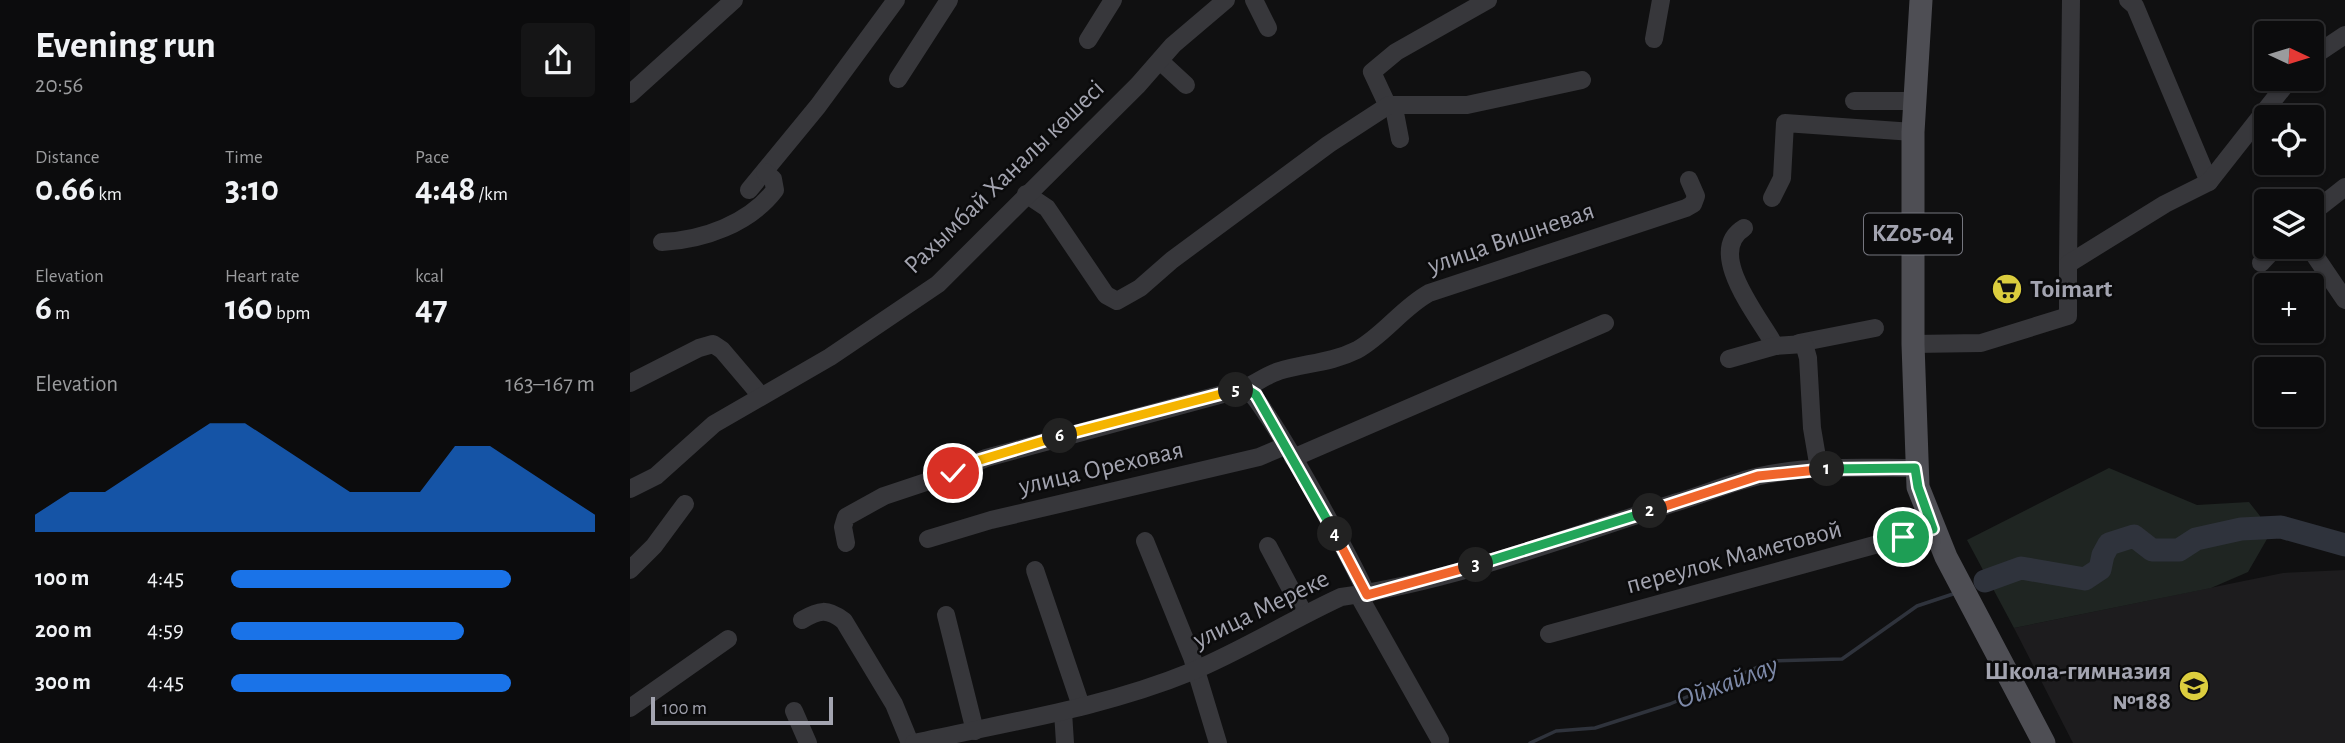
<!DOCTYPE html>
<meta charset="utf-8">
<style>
:root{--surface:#0c0c0d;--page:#151516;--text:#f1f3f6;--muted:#9a9b9d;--line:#2c2c2e;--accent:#1a73e8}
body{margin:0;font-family:"Alegreya Sans",sans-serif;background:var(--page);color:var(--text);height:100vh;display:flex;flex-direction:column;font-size:26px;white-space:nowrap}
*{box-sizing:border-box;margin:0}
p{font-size:23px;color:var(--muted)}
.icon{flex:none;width:38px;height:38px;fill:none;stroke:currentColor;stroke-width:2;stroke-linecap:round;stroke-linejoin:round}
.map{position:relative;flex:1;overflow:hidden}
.details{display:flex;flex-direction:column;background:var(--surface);width:630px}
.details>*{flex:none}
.needle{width:46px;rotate:94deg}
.tools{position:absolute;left:1624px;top:21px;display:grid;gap:14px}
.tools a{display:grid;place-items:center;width:70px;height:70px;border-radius:7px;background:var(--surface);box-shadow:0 2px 5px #0004,0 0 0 2px var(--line);font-size:35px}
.scale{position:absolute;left:21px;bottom:18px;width:182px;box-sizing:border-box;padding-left:7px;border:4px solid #a3a4b0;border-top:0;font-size:19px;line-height:24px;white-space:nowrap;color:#a3a4b0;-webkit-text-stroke:5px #0b0b0c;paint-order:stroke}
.pin{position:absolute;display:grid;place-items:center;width:60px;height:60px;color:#fff;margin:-30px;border:4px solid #fff;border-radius:50%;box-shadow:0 2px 7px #0007}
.km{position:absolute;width:35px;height:35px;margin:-18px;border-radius:50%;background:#222;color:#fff;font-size:19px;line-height:35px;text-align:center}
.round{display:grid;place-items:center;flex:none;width:74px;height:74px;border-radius:7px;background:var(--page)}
.overview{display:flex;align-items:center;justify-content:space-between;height:119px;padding:0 35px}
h1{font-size:38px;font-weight:700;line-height:52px}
.stats{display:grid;grid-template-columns:repeat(3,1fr);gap:10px;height:119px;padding:7px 35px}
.stats div{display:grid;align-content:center}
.stats b{font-size:35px;font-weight:700}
.stats small{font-size:19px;font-weight:400}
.stats p{font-size:19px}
.chart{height:196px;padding:14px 35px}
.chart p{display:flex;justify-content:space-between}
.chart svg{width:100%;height:126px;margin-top:7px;fill:var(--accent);opacity:.7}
ul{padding:0 35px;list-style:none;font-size:23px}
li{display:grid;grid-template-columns:112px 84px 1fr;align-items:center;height:52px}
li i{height:18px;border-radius:9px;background:var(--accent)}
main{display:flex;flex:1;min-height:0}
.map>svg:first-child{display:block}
</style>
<main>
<section class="details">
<div class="overview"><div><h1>Evening run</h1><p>20:56</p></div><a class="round"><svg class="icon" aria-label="share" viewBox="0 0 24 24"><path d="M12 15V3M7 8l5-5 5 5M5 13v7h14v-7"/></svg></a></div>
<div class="stats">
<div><p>Distance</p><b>0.66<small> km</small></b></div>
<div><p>Time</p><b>3:10</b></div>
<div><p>Pace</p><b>4:48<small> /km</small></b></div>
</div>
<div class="stats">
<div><p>Elevation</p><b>6<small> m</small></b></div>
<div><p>Heart rate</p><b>160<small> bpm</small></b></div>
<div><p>kcal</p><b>47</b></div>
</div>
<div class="chart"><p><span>Elevation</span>163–167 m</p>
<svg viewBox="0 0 160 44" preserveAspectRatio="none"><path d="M0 44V38L10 30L20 30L30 22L40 14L50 6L60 6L70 14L80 22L90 30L100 30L110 30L120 14L130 14L140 22L150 30L160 38V44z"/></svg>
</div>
<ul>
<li><b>100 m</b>4:45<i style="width:77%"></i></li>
<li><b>200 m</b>4:59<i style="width:64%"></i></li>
<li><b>300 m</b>4:45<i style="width:77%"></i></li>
</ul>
</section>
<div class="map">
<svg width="1715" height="743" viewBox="0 0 1715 743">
<rect width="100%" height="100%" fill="#101011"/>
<!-- built -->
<path fill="#1d1c1e" d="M1715 570V743H1443L1384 628 1653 573Z"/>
<!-- green -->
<path fill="#1f2522" d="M1479 468 1567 505 1619 502 1630 516 1637 539 1618 572 1581 588 1384 628 1337 540Z"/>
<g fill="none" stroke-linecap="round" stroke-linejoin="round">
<!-- stream -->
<path stroke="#2f333c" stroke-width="3.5" d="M900 743 926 731 965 728 1040 704 1142 661 1212 659 1287 606 1323 594"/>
<!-- river -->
<path stroke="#2f333c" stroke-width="23" d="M1355 581 1391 568 1455 579 1470 569 1473 555 1479 544 1504 536 1522 550H1549L1566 539 1611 529 1651 527 1715 545"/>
<!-- minor -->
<g stroke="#37373b" stroke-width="18">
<path d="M624 0 638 28"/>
<path d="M1498 0 1505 6 1579 182"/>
<path d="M1024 39 1031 0"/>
<path d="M458 40 483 0"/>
<path d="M1682 57 1715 35"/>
<path d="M530 61 556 85"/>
<path d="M268 79 319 0"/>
<path d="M0 94 104 0"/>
<path d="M1224 101H1285"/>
<path d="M770 139 765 113 756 102 742 72 766 52 858 0"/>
<path d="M119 190 188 106 266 0"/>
<path d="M396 194 417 208 476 295 487 301 510 288 542 260 699 144 759 105H837L952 80"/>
<path d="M1142 198 1152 178 1155 123 1283 132"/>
<path d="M1682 213 1715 187"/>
<path d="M1114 228C1074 252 1130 318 1145 346"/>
<path d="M32 242C73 240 119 224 145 190L143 179 135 172"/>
<path d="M1679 247 1715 300"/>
<path d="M1631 263 1646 247"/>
<path d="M1438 264 1441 0"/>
<path d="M1169 343 1245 328"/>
<path d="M1283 344 1351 343 1438 316V264L1535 204 1579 182 1660 79"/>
<path d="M1099 359 1145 346 1174 344 1178 358 1182 428 1189 469"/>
<path d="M0 383 69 348 83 344 92 350 131 396"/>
<path d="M615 388C634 397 726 567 737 595"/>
<path d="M663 458 975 323"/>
<path d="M0 489 26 476 84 424 200 357 308 284 508 85 543 45 596 0"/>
<path d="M298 539 361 520 629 457 655 446"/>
<path d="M515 541 562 657 588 743"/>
<path d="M216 543 213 527 216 517 254 496 323 473 356 458 615 388C626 383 637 375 649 371 675 363 701 363 727 350 754 335 772 308 799 293L1056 208 1063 204 1066 196 1059 180"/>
<path d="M638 546 674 614"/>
<path d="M0 570 24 546 55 504"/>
<path d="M405 570 451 706"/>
<path d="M729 596 810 740"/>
<path d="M316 615 345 731"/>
<path d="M172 620C189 610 197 608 214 621L264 704 280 743"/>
<path d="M919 634 1303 529"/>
<path d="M0 708 98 639"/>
<path d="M164 711 178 743"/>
<path d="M433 712 435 743"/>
<path d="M284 743C378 722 473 708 563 671 613 650 661 620 711 597 823 581 935 538 1044 503 1073 495 1101 482 1130 476 1180 465 1234 468 1285 468"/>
</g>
<!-- major -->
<path stroke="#4e4e54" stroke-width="23" d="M1291 0 1283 132V344L1288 487 1316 557 1414 743"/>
</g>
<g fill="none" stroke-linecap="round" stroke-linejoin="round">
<!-- split-1 casing -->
<g stroke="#fff" stroke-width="14">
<path id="split-1" d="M1197 469 1285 468 1288 487 1303 529 1273 537"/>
</g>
<!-- split-2 casing -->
<g stroke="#fff" stroke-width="14">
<path id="split-2" d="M1020 511 1128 476 1197 469"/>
</g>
<!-- split-3 casing -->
<g stroke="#fff" stroke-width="14">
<path id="split-3" d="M846 565 1020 511"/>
</g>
<!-- split-4 casing -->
<g stroke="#fff" stroke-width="14">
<path id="split-4" d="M705 534 737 595 846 565"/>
</g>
<!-- split-5 casing -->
<g stroke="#fff" stroke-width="14">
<path id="split-5" d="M606 390 615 388 626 395 705 534"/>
</g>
<!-- split-6 casing -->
<g stroke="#fff" stroke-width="14">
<path id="split-6" d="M430 436 606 390"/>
</g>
<!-- split-7 casing -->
<g stroke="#fff" stroke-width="14">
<path id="split-7" d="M323 473 340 463 430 436"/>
</g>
<!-- split-1 -->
<use href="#split-1" stroke="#22a559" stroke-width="9"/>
<!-- split-2 -->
<use href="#split-2" stroke="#f0652b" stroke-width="9"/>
<!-- split-3 -->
<use href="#split-3" stroke="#22a559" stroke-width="9"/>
<!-- split-4 -->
<use href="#split-4" stroke="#f0652b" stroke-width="9"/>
<!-- split-5 -->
<use href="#split-5" stroke="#22a559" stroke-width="9"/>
<!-- split-6 -->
<use href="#split-6" stroke="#f5b400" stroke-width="9"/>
<!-- split-7 -->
<use href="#split-7" stroke="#f5b400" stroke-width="9"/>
</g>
<!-- icons -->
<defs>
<g id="supermarket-disc" transform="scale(1.575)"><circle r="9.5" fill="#dbcd3e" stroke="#0b0b0c"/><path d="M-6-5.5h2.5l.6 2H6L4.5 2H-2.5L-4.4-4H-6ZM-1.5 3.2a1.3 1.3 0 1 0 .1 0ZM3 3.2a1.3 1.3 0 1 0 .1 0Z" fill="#111"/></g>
<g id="school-disc" transform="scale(1.575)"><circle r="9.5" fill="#dbcd3e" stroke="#0b0b0c"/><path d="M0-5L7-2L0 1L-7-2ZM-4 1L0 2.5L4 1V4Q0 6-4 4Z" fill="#111"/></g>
</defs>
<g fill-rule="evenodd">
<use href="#supermarket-disc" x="1377" y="289"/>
<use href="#school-disc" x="1564" y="686"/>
</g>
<g text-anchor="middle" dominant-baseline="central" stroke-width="5" stroke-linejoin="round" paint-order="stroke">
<!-- shield labels -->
<rect fill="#0b0b0c" stroke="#75767f" stroke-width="2" x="1234" y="213.5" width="98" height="41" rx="5"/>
<g font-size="24" font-weight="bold" fill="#a3a4b0">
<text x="1283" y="234">KZ05-04</text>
</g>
<!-- street labels -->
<g font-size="26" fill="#a3a4b0" stroke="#0b0b0c">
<text transform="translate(374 177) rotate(-44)">Рахымбай Ханалы көшесі</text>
<text transform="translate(881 238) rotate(-19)">улица Вишневая</text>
<text transform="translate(471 468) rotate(-13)">улица Ореховая</text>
<text transform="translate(1104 557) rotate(-15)">переулок Маметовой</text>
<text transform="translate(631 609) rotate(-26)">улица Мереке</text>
</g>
<!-- poi labels -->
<g font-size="26" font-weight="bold" fill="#a3a4b0" stroke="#0b0b0c" text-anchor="start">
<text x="1400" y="289">Toimart</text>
<text x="1541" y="671" text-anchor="end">Школа-гимназия<tspan x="1541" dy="30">№188</tspan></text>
</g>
<!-- water labels -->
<g font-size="28" font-style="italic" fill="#7d89a8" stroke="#0b0b0c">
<text transform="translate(1097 683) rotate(-20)">Ойжайлау</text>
</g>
</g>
</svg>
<div class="tools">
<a><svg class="needle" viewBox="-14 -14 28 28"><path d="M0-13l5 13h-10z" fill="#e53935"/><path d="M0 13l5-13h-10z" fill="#9a9b9d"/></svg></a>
<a><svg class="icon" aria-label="locate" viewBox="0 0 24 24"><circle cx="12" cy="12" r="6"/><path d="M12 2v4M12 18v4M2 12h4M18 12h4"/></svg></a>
<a><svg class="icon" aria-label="layers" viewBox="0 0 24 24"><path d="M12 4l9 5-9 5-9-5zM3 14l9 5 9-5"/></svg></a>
<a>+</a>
<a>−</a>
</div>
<div class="scale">100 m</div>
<div class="pin" style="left:1273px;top:537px;background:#1e9e55"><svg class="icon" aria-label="arrive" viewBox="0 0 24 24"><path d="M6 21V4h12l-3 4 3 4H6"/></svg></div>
<div class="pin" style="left:323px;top:473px;background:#d93025"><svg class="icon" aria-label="check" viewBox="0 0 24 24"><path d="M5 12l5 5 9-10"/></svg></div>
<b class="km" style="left:1197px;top:469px">1</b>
<b class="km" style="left:1020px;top:511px">2</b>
<b class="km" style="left:846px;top:565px">3</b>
<b class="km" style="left:705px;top:534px">4</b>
<b class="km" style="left:606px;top:390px">5</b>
<b class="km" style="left:430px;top:436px">6</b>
</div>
</main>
